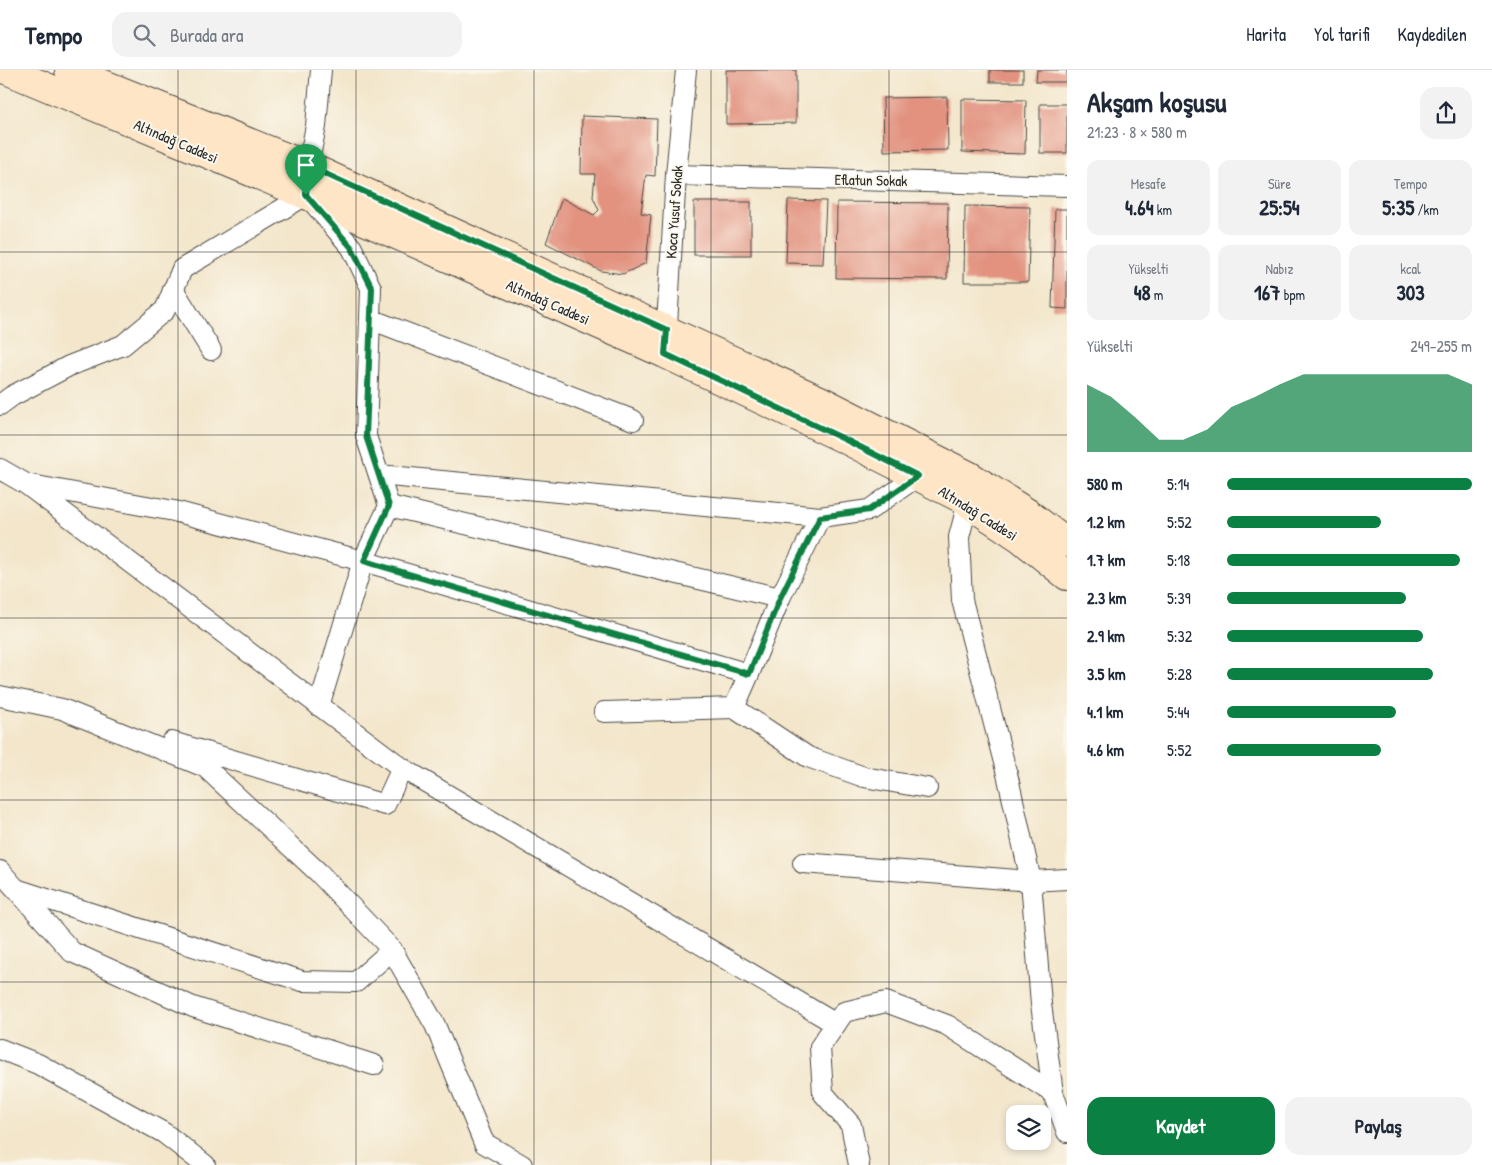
<!DOCTYPE html>
<html lang="tr">
<meta charset="utf-8">
<style>
:root{--surface:#fff;--page:#f2f2f3;--text:#1f2937;--muted:#747a83;--line:#e0e1e3;--accent:#0b8043}
body{margin:0;font-family:"Patrick Hand",sans-serif;background:var(--page);color:var(--text);height:100vh;display:flex;flex-direction:column;font-size:19px;white-space:nowrap}
*{box-sizing:border-box;margin:0}
p{font-size:16px;color:var(--muted)}
.icon{flex:none;width:28px;height:28px;fill:none;stroke:currentColor;stroke-width:2;stroke-linecap:round;stroke-linejoin:round}
.map{position:relative;flex:1;overflow:hidden}
.drawer{display:flex;flex-direction:column;background:var(--surface);width:425px}
.drawer>*{flex:none}
.tools{position:absolute;left:1006px;top:1035px;display:grid;gap:10px}
.tools a{display:grid;place-items:center;width:45px;height:45px;border-radius:10px;background:var(--surface);box-shadow:0 2px 8px #0003;font-size:25px}
.pin{position:absolute;display:grid;place-items:center;width:42px;height:42px;color:#fff;margin:-51px -21px;border-radius:50% 50% 50% 0;rotate:-45deg;box-shadow:0 0 5px #0007}
.pin .icon{rotate:45deg}
.round{display:grid;place-items:center;flex:none;width:52px;height:52px;border-radius:15px;background:var(--page)}
.overview{display:flex;align-items:center;justify-content:space-between;height:85px;padding:0 20px}
h1{font-size:28px;font-weight:700;line-height:38px}
.figures{display:grid;grid-template-columns:repeat(3,1fr);gap:8px;height:85px;padding:5px 20px}
.figures div{display:grid;align-content:center;border-radius:12px;background:var(--page);text-align:center}
.figures b{font-size:21px;font-weight:700}
.figures small{font-size:14px;font-weight:400}
.figures p{font-size:14px}
.chart{height:140px;padding:10px 20px}
.chart p{display:flex;justify-content:space-between}
.chart svg{width:100%;height:90px;margin-top:5px;fill:var(--accent);opacity:.7}
.cta{display:flex;gap:10px;margin-top:auto;padding:10px 20px}
.cta a{flex:1;height:58px;border-radius:15px;background:var(--accent);color:#fff;font-size:20px;font-weight:700;line-height:58px;text-align:center}
.cta a+a{background:var(--page);color:var(--text)}
ul{padding:0 20px;list-style:none;font-size:16px}
li{display:grid;grid-template-columns:80px 60px 1fr;align-items:center;height:38px}
li i{height:12px;border-radius:6px;background:var(--accent)}
header{display:flex;align-items:center;gap:30px;box-sizing:border-box;height:70px;padding:0 25px;background:var(--surface);border-bottom:1px solid var(--line)}
header strong{font-size:24px}
nav{display:flex;gap:28px;margin-inline-start:auto;font-size:18px}
.search{width:350px;height:45px;background:var(--page);display:flex;align-items:center;gap:12px;box-sizing:border-box;padding:0 18px;border-radius:15px;color:var(--muted);font-size:19px}
main{display:flex;flex:1;min-height:0}
.map>svg:first-child{display:block}
</style>
<header>
<strong>Tempo</strong>
<div class="search"><svg class="icon" aria-label="search" viewBox="0 0 24 24"><circle cx="10" cy="10" r="6"/><path d="M15 15l6 6"/></svg>Burada ara</div>
<nav><a>Harita</a><a>Yol tarifi</a><a>Kaydedilen</a></nav>
</header>
<main>
<div class="map">
<svg width="1067" height="1095" viewBox="0 0 1067 1095">
<rect width="100%" height="100%" fill="#fbf7ec"/>
<filter id="ink" filterUnits="userSpaceOnUse"><feTurbulence type="fractalNoise" baseFrequency=".02" numOctaves="2"/><feDisplacementMap in="SourceGraphic" scale="10" xChannelSelector="R" yChannelSelector="G"/><feConvolveMatrix kernelMatrix="1 2 1 2 8 2 1 2 1" color-interpolation-filters="sRGB"/></filter>
<filter id="wash" filterUnits="userSpaceOnUse"><feTurbulence type="fractalNoise" baseFrequency=".0096" numOctaves="4" result="noise"/><feDisplacementMap in="SourceGraphic" scale="20" xChannelSelector="R" yChannelSelector="G"/><feGaussianBlur stdDeviation="1.12" result="paint"/><feColorMatrix in="noise" values="0 0 0 0 0 0 0 0 0 0 0 0 0 0 0 0 0 1.4 0 .05"/><feComposite in="paint" operator="in"/></filter>
<g filter="url(#wash)">
<rect width="100%" height="100%" fill="#f3e6cb"/>
<g id="blocks">
<!-- building -->
<g fill="#e2927f">
<path d="M726 0H796V53L726 54Z"/>
<rect x="990" y="0" width="33" height="12"/>
<path d="M1037 0H1067V12H1036Z"/>
<path d="M947 27 948 80 884 81 883 28Z"/>
<path d="M962 29 1026 30 1025 84 962 82Z"/>
<rect x="1040" y="34" width="27" height="49"/>
<path d="M582 46 657 49 655 106 646 105 641 143 651 145 646 193 623 204 601 201 546 173 562 128 594 145 599 140 593 127 595 104H581Z"/>
<path d="M788 130 826 131 823 194 786 193Z"/>
<rect x="694" y="132" width="57" height="53"/>
<path d="M837 132 948 133 947 209 836 208Z"/>
<path d="M965 136 1030 137 1028 212H964Z"/>
<path d="M1055 139H1067V239L1052 238Z"/>
</g>
</g>
</g>
<g filter="url(#ink)">
<use href="#blocks" fill-opacity="0" stroke="#494743" stroke-width="1"/>
<g fill="none" stroke-linecap="round" stroke-linejoin="round">
<!-- street casing -->
<g stroke="#494743" stroke-width="22">
<g id="street">
<path d="M676 105 1067 116"/>
<path d="M308 108V96L316 56 321 0"/>
<path d="M311 130 352 178 371 218 366 366 389 436 363 491 749 604 780 528"/>
<path d="M173 219 211 280"/>
<path d="M370 249 633 350"/>
<path d="M666 272 676 105 686 0"/>
<path d="M0 335 12 326 69 296 123 275 165 240 182 199 306 125"/>
<path d="M0 399 26 414 402 698 836 954"/>
<path d="M379 405 820 447 869 440 918 406"/>
<path d="M31 415 174 441 363 491 319 636"/>
<path d="M968 433 959 467 962 530 1008 708 1031 811 1041 934 1053 1023 1067 1062"/>
<path d="M389 436 780 528 820 447"/>
<path d="M0 626 62 639 205 697 319 803 392 880 435 955 484 1073 522 1095"/>
<path d="M734 638 808 687 864 707 927 718"/>
<path d="M604 642 734 638 749 604"/>
<path d="M172 672 385 735 402 698"/>
<path d="M803 793 1031 811 1067 809"/>
<path d="M0 801 72 882 193 937 374 995"/>
<path d="M19 820 302 911 356 912 392 880"/>
<path d="M0 979 38 994 164 1063 205 1095"/>
<path d="M859 1095 851 1055 823 1023 820 977 844 942 886 932 947 955 1053 1023"/>
</g>
</g>
<!-- secondary casing -->
<g stroke="#494743" stroke-width="30">
<g id="secondary">
<path d="M6 0 306 125 665 284 846 370 960 428 1020 468 1067 506"/>
<path d="M69 0 308 96 822 331 970 406 1028 443 1067 473"/>
</g>
</g>
<!-- street -->
<use href="#street" stroke="#fff" stroke-width="20"/>
<!-- secondary -->
<use href="#secondary" stroke="#fee5c5" stroke-width="28"/>
</g>
</g>
<g fill="none" stroke-linecap="round" stroke-linejoin="round" filter="url(#ink)">
<!-- route casing -->
<g stroke="#fff" stroke-width="10">
<path id="route" d="M308 96 667 260 665 284 846 370 918 406 869 440 820 447 780 528 749 604 364 491 389 436 366 366 372 218 352 178 306 125Z"/>
</g>
<!-- route -->
<use href="#route" stroke="#0b8043" stroke-width="6"/>
</g>
<!-- grid -->
<path fill="none" stroke="#2b2b2b" stroke-width="1" stroke-opacity="0.55" d="M178 0V1095M356 0V1095M534 0V1095M711 0V1095M889 0V1095M0 182H1067M0 365H1067M0 548H1067M0 730H1067M0 912H1067"/>
<g text-anchor="middle" dominant-baseline="central" stroke-width="4" stroke-linejoin="round" paint-order="stroke">
<!-- street labels -->
<g font-size="15" fill="#2b2b2b" stroke="#fbf7ec">
<text transform="translate(176 71) rotate(23)">Altındağ Caddesi</text>
<text transform="translate(871 110) rotate(1)">Eflatun Sokak</text>
<text transform="translate(674 142) rotate(-86)">Koca Yusuf Sokak</text>
<text transform="translate(548 232) rotate(24)">Altındağ Caddesi</text>
<text transform="translate(978 443) rotate(32)">Altındağ Caddesi</text>
</g>
</g>
</svg>
<div class="tools">
<a><svg class="icon" aria-label="layers" viewBox="0 0 24 24"><path d="M12 4l9 5-9 5-9-5zM3 14l9 5 9-5"/></svg></a>
</div>
<div class="pin" style="left:306px;top:125px;background:#1e9e55"><svg class="icon" aria-label="arrive" viewBox="0 0 24 24"><path d="M6 21V4h12l-3 4 3 4H6"/></svg></div>
</div>
<section class="drawer">
<div class="overview"><div><h1>Akşam koşusu</h1><p>21:23 · 8 × 580 m</p></div><a class="round"><svg class="icon" aria-label="share" viewBox="0 0 24 24"><path d="M12 15V3M7 8l5-5 5 5M5 13v7h14v-7"/></svg></a></div>
<div class="figures">
<div><p>Mesafe</p><b>4.64<small> km</small></b></div>
<div><p>Süre</p><b>25:54</b></div>
<div><p>Tempo</p><b>5:35<small> /km</small></b></div>
</div>
<div class="figures">
<div><p>Yükselti</p><b>48<small> m</small></b></div>
<div><p>Nabız</p><b>167<small> bpm</small></b></div>
<div><p>kcal</p><b>303</b></div>
</div>
<div class="chart"><p><span>Yükselti</span>249–255 m</p>
<svg viewBox="0 0 160 44" preserveAspectRatio="none"><path d="M0 44V11L10 17L20 27L30 38L40 38L50 33L60 22L70 17L80 11L90 6L100 6L110 6L120 6L130 6L140 6L150 6L160 11V44z"/></svg>
</div>
<ul>
<li><b>580 m</b>5:14<i style="width:100%"></i></li>
<li><b>1.2 km</b>5:52<i style="width:63%"></i></li>
<li><b>1.7 km</b>5:18<i style="width:95%"></i></li>
<li><b>2.3 km</b>5:39<i style="width:73%"></i></li>
<li><b>2.9 km</b>5:32<i style="width:80%"></i></li>
<li><b>3.5 km</b>5:28<i style="width:84%"></i></li>
<li><b>4.1 km</b>5:44<i style="width:69%"></i></li>
<li><b>4.6 km</b>5:52<i style="width:63%"></i></li>
</ul>
<div class="cta"><a>Kaydet</a><a>Paylaş</a></div>
</section>
</main>
